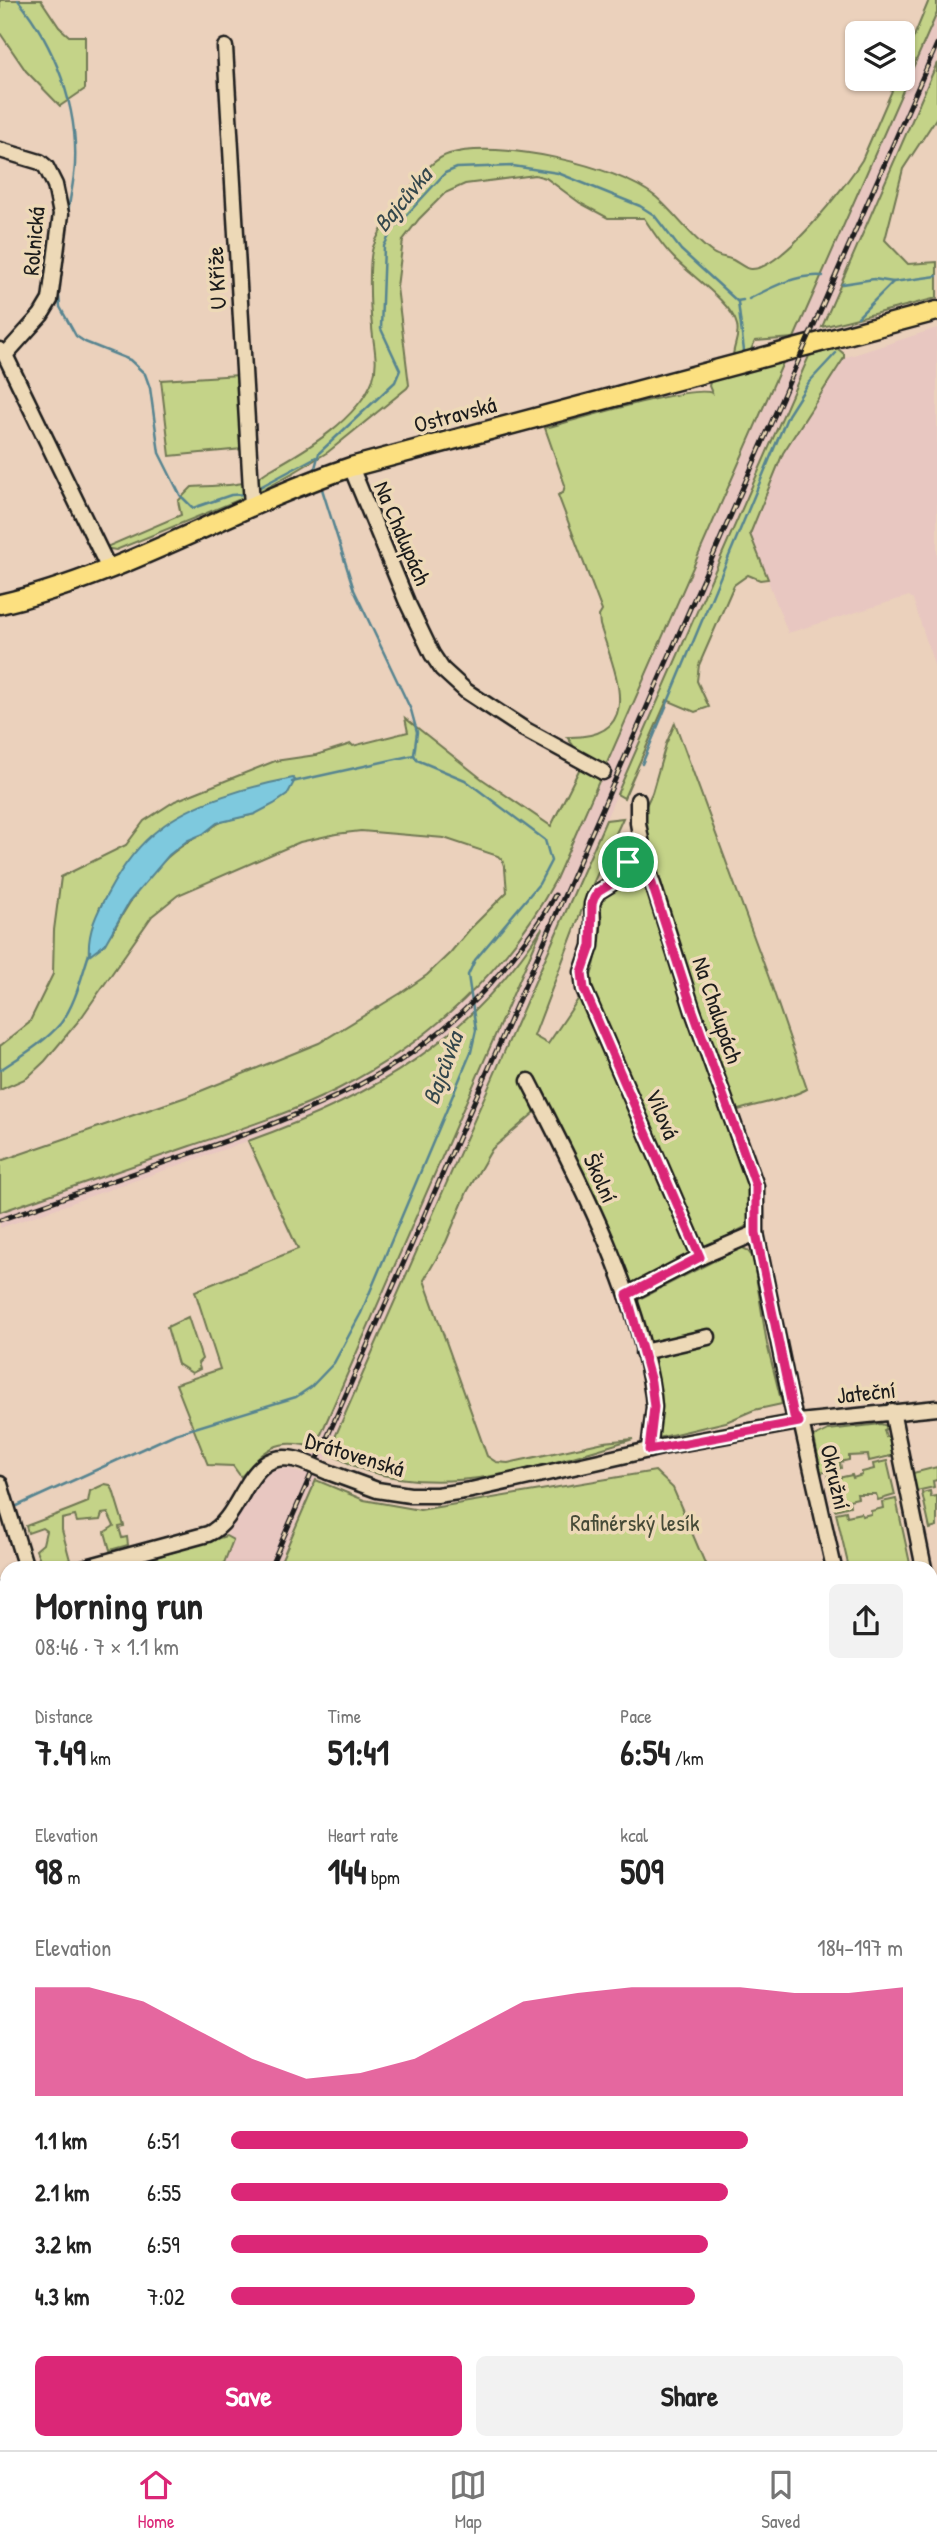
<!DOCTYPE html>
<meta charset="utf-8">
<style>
:root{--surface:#fff;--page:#f2f2f2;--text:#222;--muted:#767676;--line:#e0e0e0;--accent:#db2777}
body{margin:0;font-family:"Patrick Hand",sans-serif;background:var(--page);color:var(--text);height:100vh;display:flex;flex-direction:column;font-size:26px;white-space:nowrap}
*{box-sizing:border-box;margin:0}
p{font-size:23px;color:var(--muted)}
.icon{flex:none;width:38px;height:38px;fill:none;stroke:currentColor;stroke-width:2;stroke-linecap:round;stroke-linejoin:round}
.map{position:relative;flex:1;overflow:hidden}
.sheet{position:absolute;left:0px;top:1561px;width:938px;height:889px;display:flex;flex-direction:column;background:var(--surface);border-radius:21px 21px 0 0;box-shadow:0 2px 5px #0004}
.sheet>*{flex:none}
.controls{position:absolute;left:845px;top:21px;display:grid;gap:14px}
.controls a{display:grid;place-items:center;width:70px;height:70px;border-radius:10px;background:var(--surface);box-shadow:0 2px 5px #0004;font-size:35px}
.pin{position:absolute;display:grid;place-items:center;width:60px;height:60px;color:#fff;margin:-30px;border:4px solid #fff;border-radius:50%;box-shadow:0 2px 7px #0007}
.round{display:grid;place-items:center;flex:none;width:74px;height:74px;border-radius:10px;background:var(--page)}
.summary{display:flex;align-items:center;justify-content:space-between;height:119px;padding:0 35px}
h1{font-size:38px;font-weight:700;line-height:52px}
.metrics{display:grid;grid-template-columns:repeat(3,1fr);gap:10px;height:119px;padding:7px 35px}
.metrics div{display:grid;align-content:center}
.metrics b{font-size:35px;font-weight:700}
.metrics small{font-size:19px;font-weight:400}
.metrics p{font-size:19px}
.chart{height:196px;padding:14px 35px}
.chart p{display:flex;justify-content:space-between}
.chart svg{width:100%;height:126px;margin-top:7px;fill:var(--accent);opacity:.7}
.primary-button{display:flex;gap:14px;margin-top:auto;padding:14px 35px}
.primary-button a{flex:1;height:80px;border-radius:10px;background:var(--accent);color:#fff;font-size:28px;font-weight:700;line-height:80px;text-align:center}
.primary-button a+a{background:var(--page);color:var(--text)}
ul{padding:0 35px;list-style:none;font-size:23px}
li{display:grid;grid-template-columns:112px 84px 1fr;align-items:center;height:52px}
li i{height:18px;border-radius:9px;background:var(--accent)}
.menu{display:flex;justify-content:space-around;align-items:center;height:98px;border-top:2px solid var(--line);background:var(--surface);font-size:19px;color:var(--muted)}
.menu a{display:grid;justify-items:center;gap:4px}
.menu .active{color:var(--accent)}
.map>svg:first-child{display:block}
</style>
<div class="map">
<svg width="937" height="2450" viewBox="0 0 937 2450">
<rect width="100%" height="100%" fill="#ebd1bc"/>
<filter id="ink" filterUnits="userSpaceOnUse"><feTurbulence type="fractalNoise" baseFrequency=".0143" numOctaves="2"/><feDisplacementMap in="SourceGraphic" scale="14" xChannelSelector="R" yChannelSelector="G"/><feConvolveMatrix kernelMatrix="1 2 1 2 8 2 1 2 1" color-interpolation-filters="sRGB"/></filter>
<g filter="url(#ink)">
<!-- built -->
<g fill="#e8c7c1">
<path d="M937 13V63L278 1568H222L233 1540 226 1536 262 1477 276 1469 288 1468 303 1474 540 933 497 988 447 1035 397 1073 345 1103 296 1124 0 1228V1212L291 1110 338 1089 389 1061 438 1024 474 991 515 942 543 902 578 831Z"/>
<path d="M937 328V674L913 599 909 596 788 633 750 534 783 453 844 358Z"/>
<path d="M0 2060 7 2087V2443H780L794 2450H0Z"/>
</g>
<!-- green -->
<g fill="#c4d388" stroke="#707852" stroke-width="2" fill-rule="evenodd">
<path d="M0 0H41L59 27 69 36H85V89L60 106 26 71 0 33Z"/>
<path d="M929 0H937V13L794 338 755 341 750 352 733 357C733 346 740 337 737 325 732 303 690 275 674 258 662 246 653 232 644 218H608L580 203 546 178 535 175 465 184 445 193 419 219 403 240 397 287 409 385 407 388 328 452 293 473 258 492 116 550 104 548 181 515 178 501 192 487C213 485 234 487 254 480 259 478 263 474 268 471 304 451 358 420 373 379 379 361 373 344 372 327 370 308 368 263 373 247 380 229 400 199 413 185 423 174 433 159 449 154 497 139 617 165 656 197 676 214 691 238 713 253 719 257 726 257 733 260 739 263 745 269 751 269 781 271 847 184 862 160L897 79H903V63Z"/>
<path d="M937 63V117L903 169 885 240 908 264 937 262V298L822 327Z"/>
<path d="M837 348 844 354V358L783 453 750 534 768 579 760 580 748 575 734 585 699 665 697 681 709 707 695 712 667 700 624 798 617 794 809 356Z"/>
<path d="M785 358 556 879C507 970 430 1042 338 1089 291 1113 240 1129 190 1146 127 1168 63 1190 0 1212V1161L186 1097 319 1043 401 993 427 975 450 953 470 929 507 892 505 869 502 860 498 856 444 838 361 831 336 834 300 842 178 895 152 916 81 1018 45 1061 27 1078 0 1090V1046L29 1023 53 974 54 930 61 877 126 845 144 821 175 801 275 761 316 755 351 744 353 746 408 732 405 718 482 779 551 826 584 760 567 737C648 739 614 671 600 625L599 616 602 611 558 495 563 493 565 485 545 428C574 421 692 384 712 393L709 386 711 379ZM242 792 255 814C244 817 230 818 219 823 212 826 208 832 201 835 159 855 134 892 112 933L99 909C135 845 168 810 242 792Z"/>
<path d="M239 375 242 449 170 456 161 380Z"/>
<path d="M675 723 769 978 807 1089C784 1101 759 1103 735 1111L651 870 642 814 652 793 666 744Z"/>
<path d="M623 818 586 899 534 1036 548 1044 581 995 695 1254 629 1289 539 1095 534 1113 492 1149 467 1192 446 1242 424 1280 487 1456 496 1462 508 1463 604 1442 633 1439C548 1464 455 1498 367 1471 354 1467 341 1459 328 1453L606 820Z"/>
<path d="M638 861 689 1021 750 1186V1221L745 1227 704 1249 588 983C600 956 599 935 594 906L596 900Z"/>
<path d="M542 928 315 1448C277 1436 264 1450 241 1477L233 1466 208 1465 176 1384 220 1369 195 1291 298 1249 248 1141C374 1096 467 1042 542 928Z"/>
<path d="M741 1247 747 1250 753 1257 767 1344 782 1404 754 1410 726 1422 654 1439 635 1311 639 1299Z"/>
<path d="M188 1317 202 1359 198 1363 200 1369 192 1373 178 1364 167 1327Z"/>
<path d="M881 1424 890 1427 884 1430 886 1437 891 1436 895 1455 869 1461 868 1455 849 1456V1460L840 1462 841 1468 821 1473 814 1437 828 1430Z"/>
<path d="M887 1461 895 1495 878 1500 876 1494H857L858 1498 849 1500 850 1506 835 1510 828 1475 837 1473 838 1478 852 1475 853 1478 862 1475V1472L874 1469 873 1464Z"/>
<path d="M937 1467V1480L933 1481 934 1487 912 1492 909 1474Z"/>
<path d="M655 1471 673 1488 707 1568H278L316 1480 364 1500 420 1510Z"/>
<path d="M105 1484 110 1485 113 1490 124 1526 119 1527 122 1538 127 1537 128 1545 110 1550 105 1532 114 1526 108 1513 102 1514 100 1520 77 1522 75 1516 62 1519V1530L70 1560 47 1566 42 1564 36 1550 43 1544 46 1531 42 1528 28 1533 26 1526C47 1518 67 1511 88 1502L90 1491Z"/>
<path d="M930 1491 931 1497 937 1496V1527L930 1529 922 1493Z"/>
<path d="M896 1499 911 1568H849L836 1513 846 1511 847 1516 861 1513 862 1516 871 1514V1511L883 1508 882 1502Z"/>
<path d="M226 1536 233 1540 222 1568H120Z"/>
<path d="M7 1594V1676L2 1678 7 1700V1732L0 1734V1597Z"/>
<path d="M931 1870 937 1872V1915L931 1906Z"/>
</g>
<!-- water -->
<path fill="#7ec9de" stroke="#578490" stroke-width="2" d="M293 778 295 780 287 795 274 804 255 814 217 823 203 834 188 840 169 855 129 902 105 944 89 956C87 932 97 912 109 891 121 869 138 845 159 829 192 802 251 786 293 778Z"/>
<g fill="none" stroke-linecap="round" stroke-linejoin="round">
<!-- stream -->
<g stroke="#578490" stroke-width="2.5">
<path d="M18 0C55 46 78 106 75 165 74 181 70 197 68 213"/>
<path d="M842 284 874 279 893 282 937 276"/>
<path d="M58 285 60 307 76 336 85 342 130 360 145 374 150 388 159 453 180 495 193 508 231 495 246 494"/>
<path d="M749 299C772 287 796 274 823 276"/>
<path d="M738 302 744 351"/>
<path d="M858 317 893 282"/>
<path d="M315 468 319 453 395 382 400 370 381 329 384 246 391 232 445 173 457 168 513 166 558 173 640 206 654 215 681 250 737 301 743 300"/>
<path d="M260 487 316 457"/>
<path d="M642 764 788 415 809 382 836 353"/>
<path d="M292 782 414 755"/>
<path d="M0 1070C21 1056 45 1042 61 1023 76 1003 82 974 90 951"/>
<path d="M17 1506 175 1434 296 1397 311 1387 334 1363 361 1313 471 1052 476 1030 468 975 475 960 539 884 551 861 545 840 465 780 417 760 414 755 417 732 411 710 354 590 322 489"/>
</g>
<!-- minor casing -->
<g stroke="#1c1c1c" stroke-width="19">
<g id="minor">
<path d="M225 47 252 506"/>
<path d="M0 150 40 162 46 167 55 185 61 214 50 300 41 315 5 355"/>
<path d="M0 350 5 355 109 569"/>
<path d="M351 467 407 602 432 654 442 669 466 691 524 729 603 772"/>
<path d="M638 800V823L644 856 693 1011 756 1186V1233L794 1416 802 1426 834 1568"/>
<path d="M644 856 628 862 611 884 598 892 594 898 592 904 593 921 591 946 582 972 584 989 700 1257"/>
<path d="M529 1081C577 1175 638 1291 653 1396L654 1407 649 1450"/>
<path d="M627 1295 700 1257 756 1233"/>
<path d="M643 1352 708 1337"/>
<path d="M892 1411 924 1568"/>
<path d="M328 1472 377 1490 410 1495H437L471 1490 662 1447 799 1422 937 1408"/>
<path d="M0 1484 26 1568"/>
<path d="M83 1568 208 1534C247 1516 245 1440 304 1462"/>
<path d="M0 1591 7 1588"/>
<path d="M931 1602 937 1632"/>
<path d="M931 1792 937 1794"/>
<path d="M0 1815 7 1813"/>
<path d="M0 1913 7 1911"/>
<path d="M0 2025 7 2050"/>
<path d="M931 2178 937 2167"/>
<path d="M931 2317 937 2323"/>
<path d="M812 2443 856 2450"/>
<path d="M893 2443 909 2450"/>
</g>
</g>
<!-- major casing -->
<g stroke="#1c1c1c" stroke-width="23">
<g id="major">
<path d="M0 604C123 576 232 507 351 467L937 311"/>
<path d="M931 2245 937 2241"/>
<path d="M749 2450 754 2443"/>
</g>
</g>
<!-- minor -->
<use href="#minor" stroke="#edd9b7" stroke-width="14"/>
<!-- major -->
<use href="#major" stroke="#fce080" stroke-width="18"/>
<!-- rail casing -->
<g stroke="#1c1c1c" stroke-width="5">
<g id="rail">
<path d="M0 1220C62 1198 124 1177 186 1155 310 1112 416 1074 503 969 522 946 541 922 555 895"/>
<path d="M270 1568 937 44"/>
<path d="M0 2161 7 2164"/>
<path d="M0 2190 7 2193"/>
<path d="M0 2340H7"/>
<path d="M0 2358 7 2361"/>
<path d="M0 2371 7 2374"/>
<path d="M0 2403 7 2406"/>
<path d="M0 2414 7 2417"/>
<path d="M0 2427 7 2430"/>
<path d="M62 2443 76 2450"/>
<path d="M96 2443 112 2450"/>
<path d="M162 2443 177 2450"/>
<path d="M451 2443 474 2450"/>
<path d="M553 2443 566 2450"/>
<path d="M627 2443 643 2450"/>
</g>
</g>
<!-- rail -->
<use href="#rail" stroke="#edd9b7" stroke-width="2.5" stroke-dasharray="8" stroke-linecap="butt"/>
<!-- minor-bridge casing -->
<g stroke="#1c1c1c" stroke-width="19" stroke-linecap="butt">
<path id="minor-bridge" d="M304 1462 328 1472"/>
</g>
<!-- minor-bridge -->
<use href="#minor-bridge" stroke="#edd9b7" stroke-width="14"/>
</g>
</g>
<g fill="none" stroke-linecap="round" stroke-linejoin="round" filter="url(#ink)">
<!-- route casing -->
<g stroke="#fff" stroke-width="14">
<path id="route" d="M643 856 693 1011 756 1186V1233L794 1416 799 1422 649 1450 654 1407 651 1382 627 1295 700 1257 584 989 582 972 591 946 592 904 594 898 598 892 611 884 628 862Z"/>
</g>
<!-- route -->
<use href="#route" stroke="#db2777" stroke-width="9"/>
</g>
<g text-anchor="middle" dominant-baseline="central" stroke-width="7" stroke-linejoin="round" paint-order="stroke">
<!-- street labels -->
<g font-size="23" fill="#1c1c1c" stroke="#edd9b7">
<text transform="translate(33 241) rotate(-85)">Rolnická</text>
<text transform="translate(216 278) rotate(-93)">U Kříže</text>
<text transform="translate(455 414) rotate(-15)">Ostravská</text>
<text transform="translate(403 533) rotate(67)">Na Chalupách</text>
<text transform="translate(718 1010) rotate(71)">Na Chalupách</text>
<text transform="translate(663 1114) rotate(67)">Vilová</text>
<text transform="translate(601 1178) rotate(66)">Školní</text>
<text transform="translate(866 1392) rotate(-6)">Jateční</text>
<text transform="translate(355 1454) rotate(17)">Drátovenská</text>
<text transform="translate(836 1477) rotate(77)">Okružní</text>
</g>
<!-- park labels -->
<g font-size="23" fill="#464a37" stroke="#edd9b7">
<text x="635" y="1522">Rafinérský lesík</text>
</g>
<!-- water labels -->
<g font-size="24" font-style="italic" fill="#34474c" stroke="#edd9b7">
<text transform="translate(402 199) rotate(-50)">Bajcůvka</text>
<text transform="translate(442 1068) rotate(-70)">Bajcůvka</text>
</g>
</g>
</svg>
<div class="controls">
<a><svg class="icon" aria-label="layers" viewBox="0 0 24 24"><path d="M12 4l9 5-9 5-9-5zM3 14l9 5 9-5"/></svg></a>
</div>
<div class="pin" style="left:628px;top:862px;background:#1e9e55"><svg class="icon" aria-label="arrive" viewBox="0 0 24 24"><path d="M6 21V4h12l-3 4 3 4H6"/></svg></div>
<section class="sheet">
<div class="summary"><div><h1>Morning run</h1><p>08:46 · 7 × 1.1 km</p></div><a class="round"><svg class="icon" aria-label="share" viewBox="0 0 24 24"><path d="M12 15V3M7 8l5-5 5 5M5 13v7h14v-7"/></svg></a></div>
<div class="metrics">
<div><p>Distance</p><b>7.49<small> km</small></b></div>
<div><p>Time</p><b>51:41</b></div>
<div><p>Pace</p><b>6:54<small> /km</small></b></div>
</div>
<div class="metrics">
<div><p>Elevation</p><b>98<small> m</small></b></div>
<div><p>Heart rate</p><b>144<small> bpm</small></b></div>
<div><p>kcal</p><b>509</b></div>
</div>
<div class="chart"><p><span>Elevation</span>184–197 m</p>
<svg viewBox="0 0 160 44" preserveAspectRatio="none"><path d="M0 44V6L10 6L20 11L30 21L40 31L50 38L60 36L70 31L80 21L90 11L100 8L110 6L120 6L130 6L140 8L150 8L160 6V44z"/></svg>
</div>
<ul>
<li><b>1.1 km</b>6:51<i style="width:77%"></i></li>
<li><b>2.1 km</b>6:55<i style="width:74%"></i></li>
<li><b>3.2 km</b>6:59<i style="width:71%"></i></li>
<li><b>4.3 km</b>7:02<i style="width:69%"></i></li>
</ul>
<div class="primary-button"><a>Save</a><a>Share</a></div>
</section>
</div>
<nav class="menu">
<a class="active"><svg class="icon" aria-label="home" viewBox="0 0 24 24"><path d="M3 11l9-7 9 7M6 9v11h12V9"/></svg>Home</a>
<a><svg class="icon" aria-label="map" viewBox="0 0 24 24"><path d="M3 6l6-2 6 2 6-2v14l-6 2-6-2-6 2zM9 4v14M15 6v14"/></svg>Map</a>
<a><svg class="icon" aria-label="saved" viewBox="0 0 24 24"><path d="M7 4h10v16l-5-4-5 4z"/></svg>Saved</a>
</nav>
